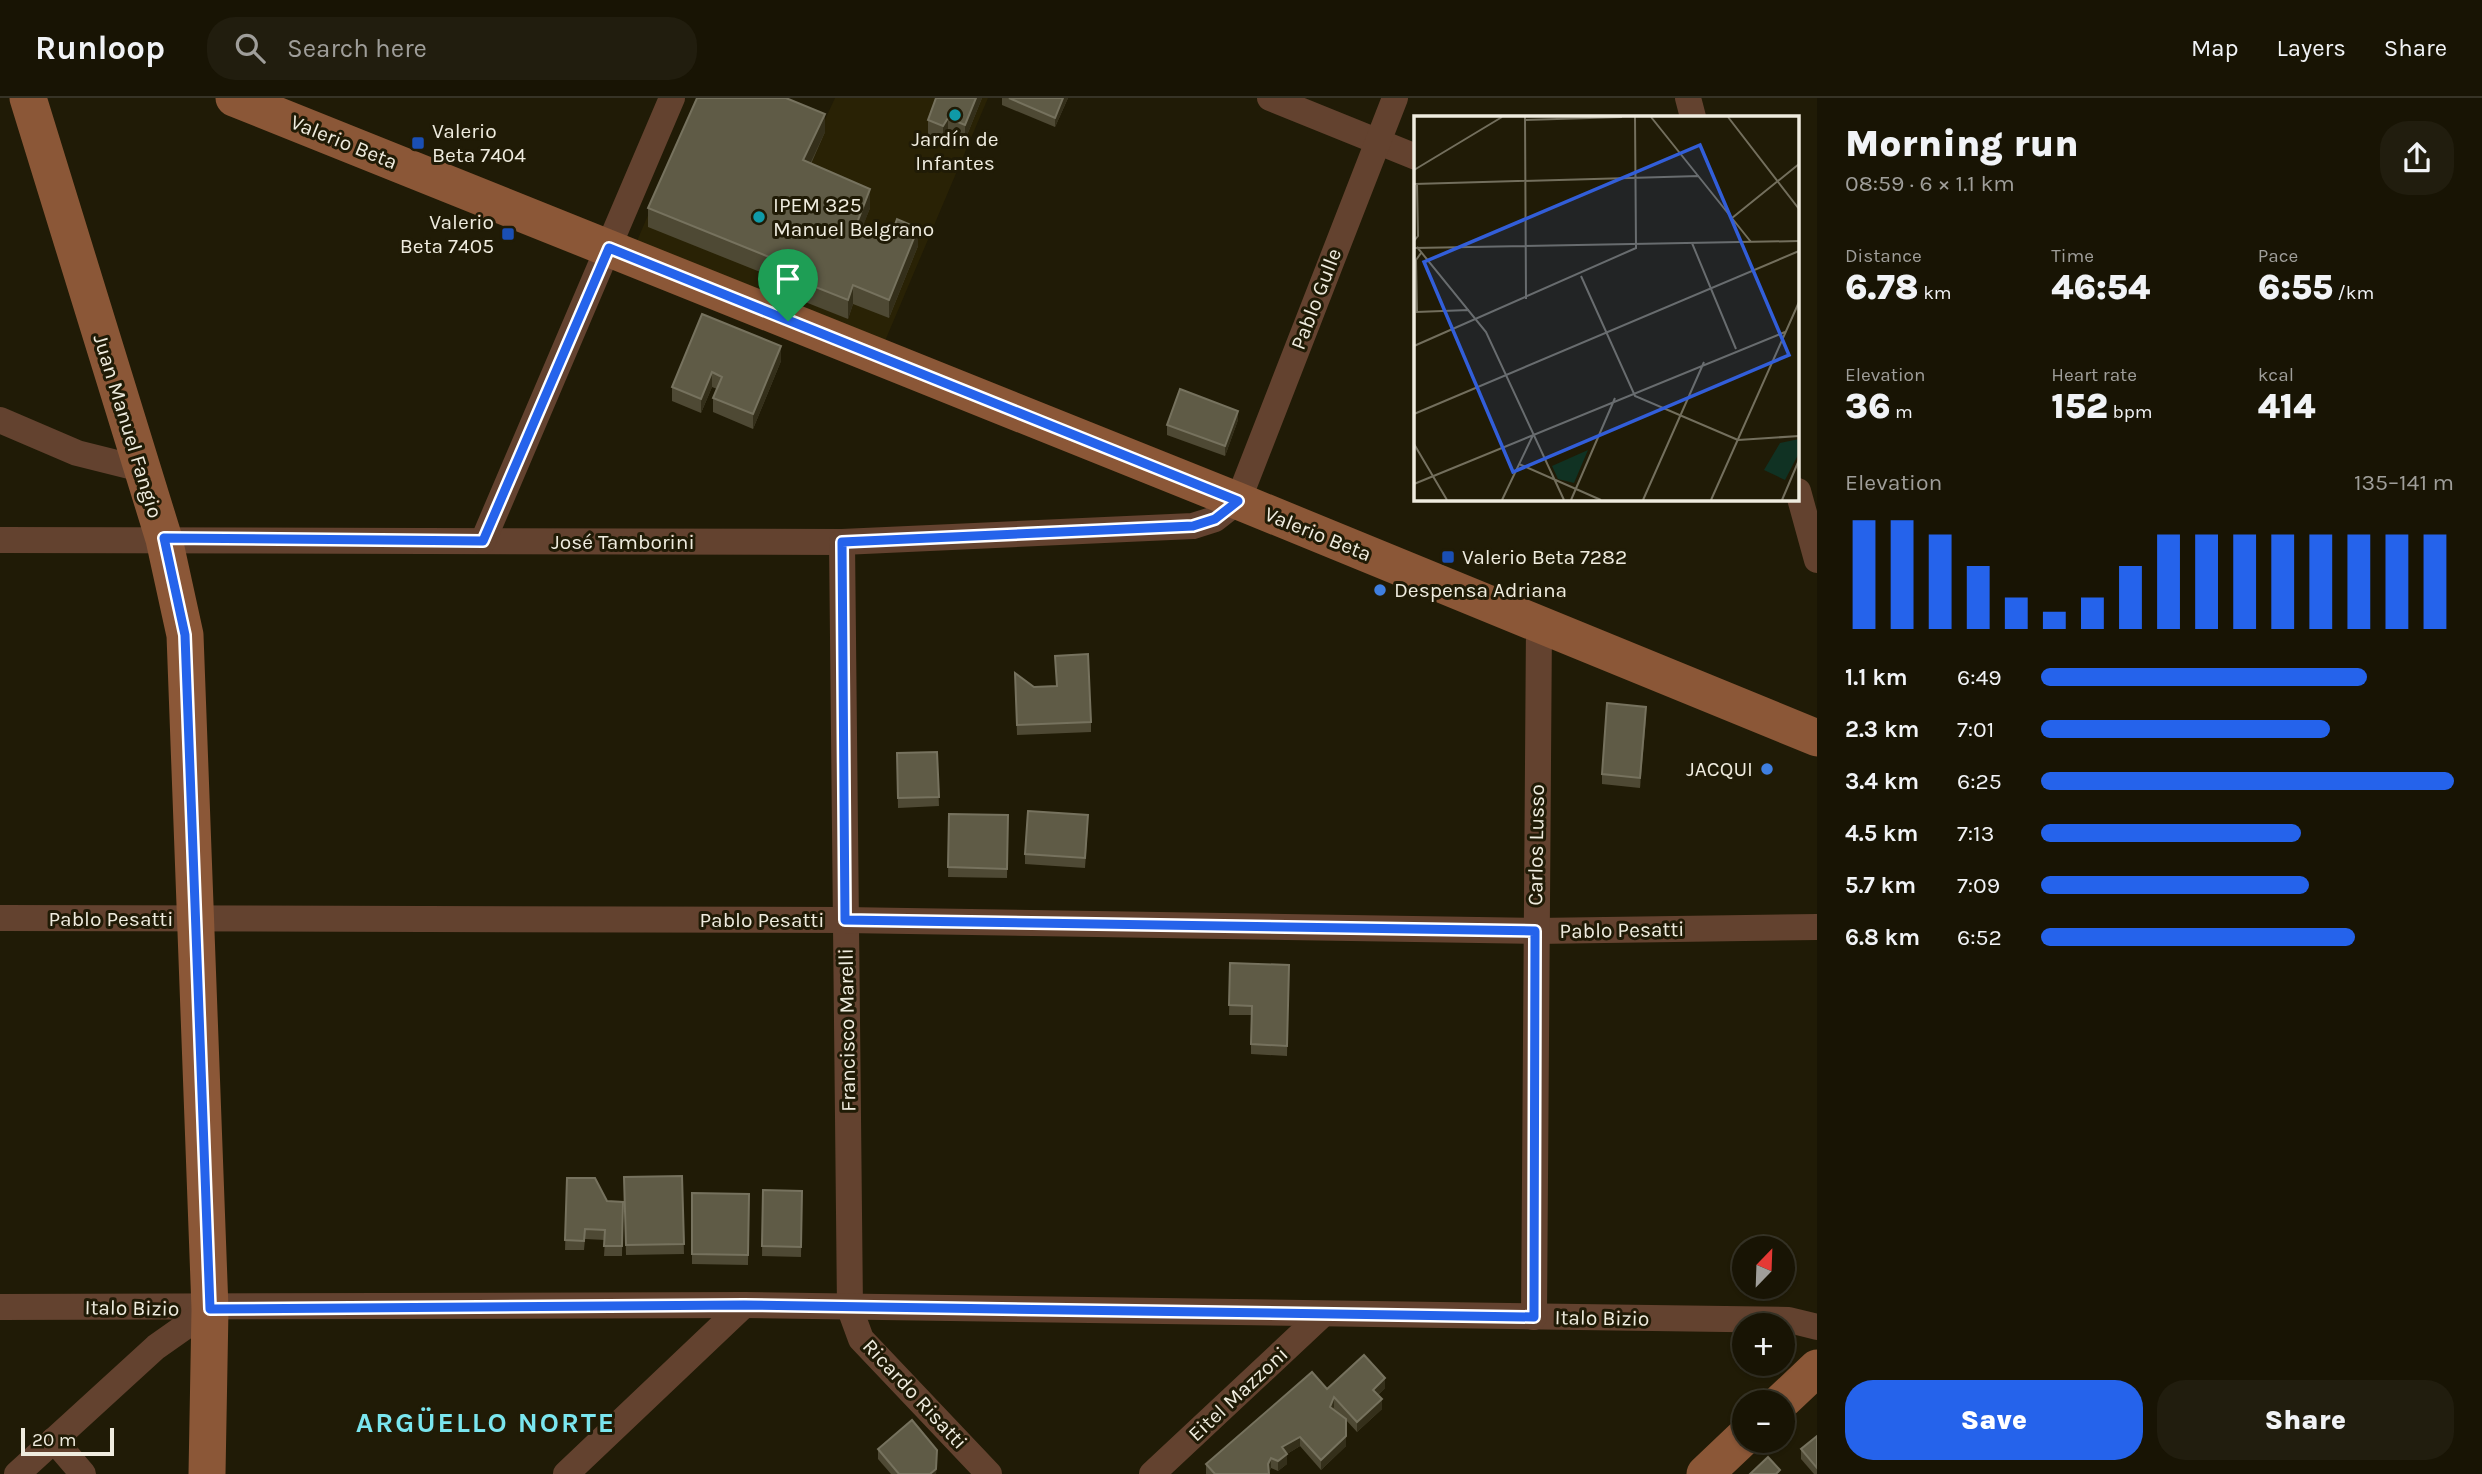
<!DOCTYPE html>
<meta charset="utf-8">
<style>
:root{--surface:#181404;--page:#211d0e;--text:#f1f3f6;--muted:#9f9e9a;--line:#363326;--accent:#2563eb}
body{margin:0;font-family:Karla,sans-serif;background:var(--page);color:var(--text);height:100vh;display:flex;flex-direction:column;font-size:26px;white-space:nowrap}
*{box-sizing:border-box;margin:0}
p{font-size:23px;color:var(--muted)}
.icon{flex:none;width:38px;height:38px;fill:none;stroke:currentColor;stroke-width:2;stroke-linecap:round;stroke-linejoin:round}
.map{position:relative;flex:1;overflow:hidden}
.panel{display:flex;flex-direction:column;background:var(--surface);width:665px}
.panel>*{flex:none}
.needle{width:46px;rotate:23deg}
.controls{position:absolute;left:1732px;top:1138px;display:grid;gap:14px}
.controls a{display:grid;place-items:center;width:63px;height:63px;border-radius:50%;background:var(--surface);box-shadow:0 2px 5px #0004,0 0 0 2px var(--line);font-size:35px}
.scale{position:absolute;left:21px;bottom:18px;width:93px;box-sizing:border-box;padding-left:7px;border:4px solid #efecdf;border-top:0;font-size:19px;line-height:24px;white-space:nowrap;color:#efecdf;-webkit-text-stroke:5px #201b06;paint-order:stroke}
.pin{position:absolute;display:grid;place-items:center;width:60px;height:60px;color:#fff;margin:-72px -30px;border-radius:50% 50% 50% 0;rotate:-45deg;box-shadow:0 0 7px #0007}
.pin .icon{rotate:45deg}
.round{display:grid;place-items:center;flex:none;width:74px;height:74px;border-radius:28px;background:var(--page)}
.overview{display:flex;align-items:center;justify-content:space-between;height:119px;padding:0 28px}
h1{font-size:38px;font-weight:800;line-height:52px}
.stats{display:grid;grid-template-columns:repeat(3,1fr);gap:10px;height:119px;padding:7px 28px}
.stats div{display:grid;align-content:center}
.stats b{font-size:35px;font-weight:800}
.stats small{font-size:19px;font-weight:400}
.stats p{font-size:19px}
.chart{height:196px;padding:14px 28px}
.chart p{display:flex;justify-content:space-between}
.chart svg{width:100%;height:126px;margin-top:7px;stroke:var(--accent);stroke-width:6}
.primary-button{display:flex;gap:14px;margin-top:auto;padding:14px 28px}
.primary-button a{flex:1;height:80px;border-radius:28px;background:var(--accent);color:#fff;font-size:28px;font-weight:800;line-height:80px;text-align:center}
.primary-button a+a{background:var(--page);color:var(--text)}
ul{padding:0 28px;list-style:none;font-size:23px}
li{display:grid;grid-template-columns:112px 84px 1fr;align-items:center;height:52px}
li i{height:18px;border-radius:9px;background:var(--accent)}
header{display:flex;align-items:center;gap:42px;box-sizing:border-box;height:98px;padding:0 35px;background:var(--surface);border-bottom:2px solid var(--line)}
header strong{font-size:33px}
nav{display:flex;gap:38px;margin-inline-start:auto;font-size:24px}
.search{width:490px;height:63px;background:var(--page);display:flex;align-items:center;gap:18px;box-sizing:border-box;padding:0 24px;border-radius:28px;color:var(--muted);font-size:26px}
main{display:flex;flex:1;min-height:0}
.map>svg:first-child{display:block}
</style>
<header>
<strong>Runloop</strong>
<div class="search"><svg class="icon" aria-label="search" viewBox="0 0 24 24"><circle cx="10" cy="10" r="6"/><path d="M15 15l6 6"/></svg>Search here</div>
<nav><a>Map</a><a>Layers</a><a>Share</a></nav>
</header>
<main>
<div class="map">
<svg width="1817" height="1376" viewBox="0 0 1817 1376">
<rect width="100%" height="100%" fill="#201b06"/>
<!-- built -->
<path fill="#292205" d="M698 0 822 28 835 0H988L885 243 637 143Z"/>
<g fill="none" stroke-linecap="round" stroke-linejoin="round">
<!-- street -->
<g stroke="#63422f" stroke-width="26">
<path d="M1270 0 1416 59"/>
<path d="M1688 0 1693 19"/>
<path d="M0 322 77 355 141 371"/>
<path d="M1798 393 1817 462"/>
<path d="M0 442 842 444 1193 428 1215 421 1238 403 1395 0"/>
<path d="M483 443 672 0"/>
<path d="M842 444 850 1211 861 1241 989 1376"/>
<path d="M0 820 845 822 1535 833 1817 829"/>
<path d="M0 1209 744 1207 1789 1222 1817 1229"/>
<path d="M1534 1219 1539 526"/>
<path d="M54 1342 83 1376"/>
<path d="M17 1376 156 1249 210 1211"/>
<path d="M566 1376 744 1207"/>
<path d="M1152 1376 1323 1216"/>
</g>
<!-- secondary -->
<g stroke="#8b5737" stroke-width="37">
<path d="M28 0 164 441 185 537 210 1211 207 1376"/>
<path d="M234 0 1238 403 1817 640"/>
<path d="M1781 1304 1817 1270"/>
<path d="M1705 1376 1745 1338"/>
</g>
</g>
<!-- wall -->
<g fill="#4e4934">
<path d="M936 0H982L965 42 948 34 943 43 928 36V22Z"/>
<path d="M1002 0H1068L1055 29 1002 7Z"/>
<path d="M825 34 811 66 870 110 863 127 918 148 889 220 853 206 848 221 780 194V182L648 129V110Z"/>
<path d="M702 216 781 263 753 331 713 314V300L717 291 712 289 701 315 672 303V289Z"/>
<path d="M1238 322 1225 358 1167 337V327Z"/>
<path d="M1015 575 1034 589 1091 624V634L1017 637Z"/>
<path d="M1646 619 1640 690 1602 686V676Z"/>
<path d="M937 654 939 708 898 710 897 655Z"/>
<path d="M949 716 1008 717 1007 780 948 779Z"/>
<path d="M1088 727 1085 770 1025 766V756Z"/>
<path d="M1230 865 1289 867 1287 958 1251 956V917H1229Z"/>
<path d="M682 1078 684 1156 626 1157 624 1079Z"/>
<path d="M567 1080 607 1103 623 1104 622 1158H604L605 1142 585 1141 584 1152H565Z"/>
<path d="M763 1092 802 1093 801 1159 762 1158Z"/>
<path d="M692 1095 749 1096 748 1167 692 1166Z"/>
<path d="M1385 1290 1378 1297 1382 1311 1357 1334 1346 1322V1348L1321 1372 1300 1348 1287 1356V1366L1278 1373 1271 1370 1269 1374V1376H1206V1366L1327 1291Z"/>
<path d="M1817 1338V1376H1814L1801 1361V1351Z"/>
<path d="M878 1351 937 1362 936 1376H891L878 1361Z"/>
</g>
<!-- shaded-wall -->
<g fill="#342f1a">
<path d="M976 0H982L965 42V27Z"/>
<path d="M1063 0H1068L1055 29V20Z"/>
<path d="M825 16V34L803 81V62Z"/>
<path d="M948 20V34L943 43V28Z"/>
<path d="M870 91V110L857 144V125Z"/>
<path d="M918 130V148L889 220V202Z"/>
<path d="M853 187V206L848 221V202Z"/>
<path d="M781 248V263L753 331V316Z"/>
<path d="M712 274V289L701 315V301Z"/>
<path d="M1238 313V322L1225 358V348Z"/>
<path d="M1646 609V619L1640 690V680Z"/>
<path d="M1385 1280V1290L1373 1301V1292Z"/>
<path d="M1334 1299V1309L1330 1319V1309Z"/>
<path d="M1382 1301V1311L1357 1334V1324Z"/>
<path d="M1346 1338V1348L1321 1372V1362Z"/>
<path d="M1300 1339V1348L1287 1356V1366L1278 1373V1363L1282 1349Z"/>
<path d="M937 1352 936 1376H930Z"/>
<path d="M1271 1360V1370L1268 1376V1366Z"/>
</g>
<!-- building -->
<g fill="#5f5b46" stroke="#76725e" stroke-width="2">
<path d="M697 0H786L825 16 803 62 870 91 857 125 891 138 897 121 918 130 889 202 853 187 848 202 780 175 784 165 648 110Z"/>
<path d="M936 0H976L965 27 948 20 943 28 928 22Z"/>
<path d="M1009 0H1063L1055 20Z"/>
<path d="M702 216 781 248 753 316 713 300 722 279 712 274 701 301 672 289Z"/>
<path d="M1180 291 1238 313 1225 348 1167 327Z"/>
<path d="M1088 556 1091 624 1017 627 1015 575 1034 589 1057 588 1055 558Z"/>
<path d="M1607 605 1646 609 1640 680 1602 676Z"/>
<path d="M937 654 939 699 898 700 897 655Z"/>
<path d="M1028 713 1088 717 1085 760 1025 756Z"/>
<path d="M949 716 1008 717 1007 771 948 769Z"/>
<path d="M1230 865 1289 867 1287 948 1251 946 1252 908 1229 907Z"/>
<path d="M682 1078 684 1146 626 1147 624 1079Z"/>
<path d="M567 1080H595L607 1103 623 1104 622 1148H604L605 1132 585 1131 584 1143 565 1142Z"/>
<path d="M763 1092 802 1093 801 1149 762 1148Z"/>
<path d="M692 1095 749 1096 748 1157 692 1156Z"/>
<path d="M1364 1257 1385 1280 1373 1292 1382 1301 1357 1324 1334 1299 1330 1309 1346 1321V1338L1321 1362 1300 1339 1282 1349 1287 1356 1278 1363 1271 1360 1268 1366 1269 1376H1215L1206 1366 1312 1274 1327 1291Z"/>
<path d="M912 1322 937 1352 936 1371 930 1376H899L878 1351Z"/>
<path d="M1817 1338V1370L1801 1351Z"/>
<path d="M1768 1359 1780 1372 1776 1376H1750Z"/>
</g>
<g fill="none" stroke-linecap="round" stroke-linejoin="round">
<!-- route casing -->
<g stroke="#fff" stroke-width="14">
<path id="route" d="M609 150 1238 403 1215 421 1193 428 842 444 845 822 1535 833 1534 1219 744 1207 210 1211 185 537 164 440 483 443Z"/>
</g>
<!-- route -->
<use href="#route" stroke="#2563eb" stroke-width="9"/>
</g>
<!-- markers -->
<g fill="#0f9aa8" stroke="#201b06" stroke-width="2.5">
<circle cx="955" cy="17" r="7"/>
<circle cx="759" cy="119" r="7"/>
</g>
<g fill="#1a4fb4" stroke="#201b06" stroke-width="2.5">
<rect x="411" y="38" width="14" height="14" rx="3.5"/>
<rect x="501" y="129" width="14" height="14" rx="3.5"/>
<rect x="1441" y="452" width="14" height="14" rx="3.5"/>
</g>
<g fill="#3f7fe0" stroke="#201b06" stroke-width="2.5">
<circle cx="1380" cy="492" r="7"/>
<circle cx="1767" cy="671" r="7"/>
</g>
<g text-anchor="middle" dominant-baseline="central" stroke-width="6" stroke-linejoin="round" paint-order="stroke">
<!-- poi labels -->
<g font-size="21" fill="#efecdf" stroke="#201b06" text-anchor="start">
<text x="432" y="33">Valerio<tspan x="432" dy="24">Beta 7404</tspan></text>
<text x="955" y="41" text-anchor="middle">Jardín de<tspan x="955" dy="24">Infantes</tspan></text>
<text x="773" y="107">IPEM 325<tspan x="773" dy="24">Manuel Belgrano</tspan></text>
<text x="494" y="124" text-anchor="end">Valerio<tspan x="494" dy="24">Beta 7405</tspan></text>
<text x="1462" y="459">Valerio Beta 7282</text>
<text x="1394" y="492">Despensa Adriana</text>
<text x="1753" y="671" text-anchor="end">JACQUI</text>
</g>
<!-- street labels -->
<g font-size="21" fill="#efecdf" stroke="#201b06">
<text transform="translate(344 44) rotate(22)">Valerio Beta</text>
<text transform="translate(1316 201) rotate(-69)">Pablo Gulle</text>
<text transform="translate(128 328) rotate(73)">Juan Manuel Fangio</text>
<text transform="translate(1318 436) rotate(22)">Valerio Beta</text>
<text x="623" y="444">José Tamborini</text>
<text transform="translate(1536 747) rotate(-89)">Carlos Lusso</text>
<text x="111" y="821">Pablo Pesatti</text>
<text x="762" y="822">Pablo Pesatti</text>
<text transform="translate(1622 832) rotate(-1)">Pablo Pesatti</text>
<text transform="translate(847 932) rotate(-91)">Francisco Marelli</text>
<text transform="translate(132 1210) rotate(1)">Italo Bizio</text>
<text transform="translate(1602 1220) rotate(1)">Italo Bizio</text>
<text transform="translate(915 1296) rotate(47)">Ricardo Risatti</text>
<text transform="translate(1238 1296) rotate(-43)">Eitel Mazzoni</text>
</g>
<!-- district labels -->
<g font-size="28" font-weight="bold" letter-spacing="2" fill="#7ae6ef" stroke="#201b06">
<text x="486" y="1324">ARGÜELLO NORTE</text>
</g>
</g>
<!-- overview -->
<g transform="translate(1414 18)">
<rect width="385" height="385" fill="#201b06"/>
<path d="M385 323V337L371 364 350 354 366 327ZM174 334 160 367 144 363 138 350Z" fill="#103223"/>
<path fill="none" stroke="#736f5d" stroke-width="2" d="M111 1 112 183M237 1 337 126M314 1 385 93M111 4 208 1M0 54 88 1M0 68 285 60M318 102 385 48M0 125 4 120 3 68M278 127 322 233M3 131 72 216 150 384M0 132 385 125M167 160 221 280 324 324M2 196 55 194M3 196 2 144 7 137M0 230 222 132 221 1M0 298 385 135M324 324 385 320M0 328 33 384M105 348 187 384M0 368 371 216M88 384 120 317M157 384 201 282M229 384 290 246M297 384 385 186M368 384 385 344"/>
<path fill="#325ed9" fill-opacity="0.15" stroke="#325ed9" stroke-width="3.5" d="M286 29 375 239 99 356 10 146Z"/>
<rect width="385" height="385" fill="none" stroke="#efecdf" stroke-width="3.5"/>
</g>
</svg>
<div class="controls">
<a><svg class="needle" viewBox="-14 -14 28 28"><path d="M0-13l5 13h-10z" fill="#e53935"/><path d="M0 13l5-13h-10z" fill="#9f9e9a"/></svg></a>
<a>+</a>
<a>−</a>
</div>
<div class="scale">20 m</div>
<div class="pin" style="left:788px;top:223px;background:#1e9e55"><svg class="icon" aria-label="arrive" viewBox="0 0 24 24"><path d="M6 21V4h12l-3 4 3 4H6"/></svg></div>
</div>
<section class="panel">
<div class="overview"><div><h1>Morning run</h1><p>08:59 · 6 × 1.1 km</p></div><a class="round"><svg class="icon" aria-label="share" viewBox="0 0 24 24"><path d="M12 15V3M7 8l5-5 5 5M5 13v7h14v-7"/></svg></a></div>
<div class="stats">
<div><p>Distance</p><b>6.78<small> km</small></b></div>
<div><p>Time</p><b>46:54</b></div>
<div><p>Pace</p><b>6:55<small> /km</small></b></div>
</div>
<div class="stats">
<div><p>Elevation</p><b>36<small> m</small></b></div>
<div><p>Heart rate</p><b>152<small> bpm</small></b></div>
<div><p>kcal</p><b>414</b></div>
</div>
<div class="chart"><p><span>Elevation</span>135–141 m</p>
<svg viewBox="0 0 160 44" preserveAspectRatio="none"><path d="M5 44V6M15 44V6M25 44V11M35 44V22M45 44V33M55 44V38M65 44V33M75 44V22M85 44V11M95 44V11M105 44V11M115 44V11M125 44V11M135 44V11M145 44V11M155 44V11"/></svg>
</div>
<ul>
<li><b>1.1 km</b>6:49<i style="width:79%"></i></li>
<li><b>2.3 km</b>7:01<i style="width:70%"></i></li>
<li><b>3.4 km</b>6:25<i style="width:100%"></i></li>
<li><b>4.5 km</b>7:13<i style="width:63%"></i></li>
<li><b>5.7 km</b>7:09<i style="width:65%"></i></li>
<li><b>6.8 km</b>6:52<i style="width:76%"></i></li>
</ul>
<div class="primary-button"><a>Save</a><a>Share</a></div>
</section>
</main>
